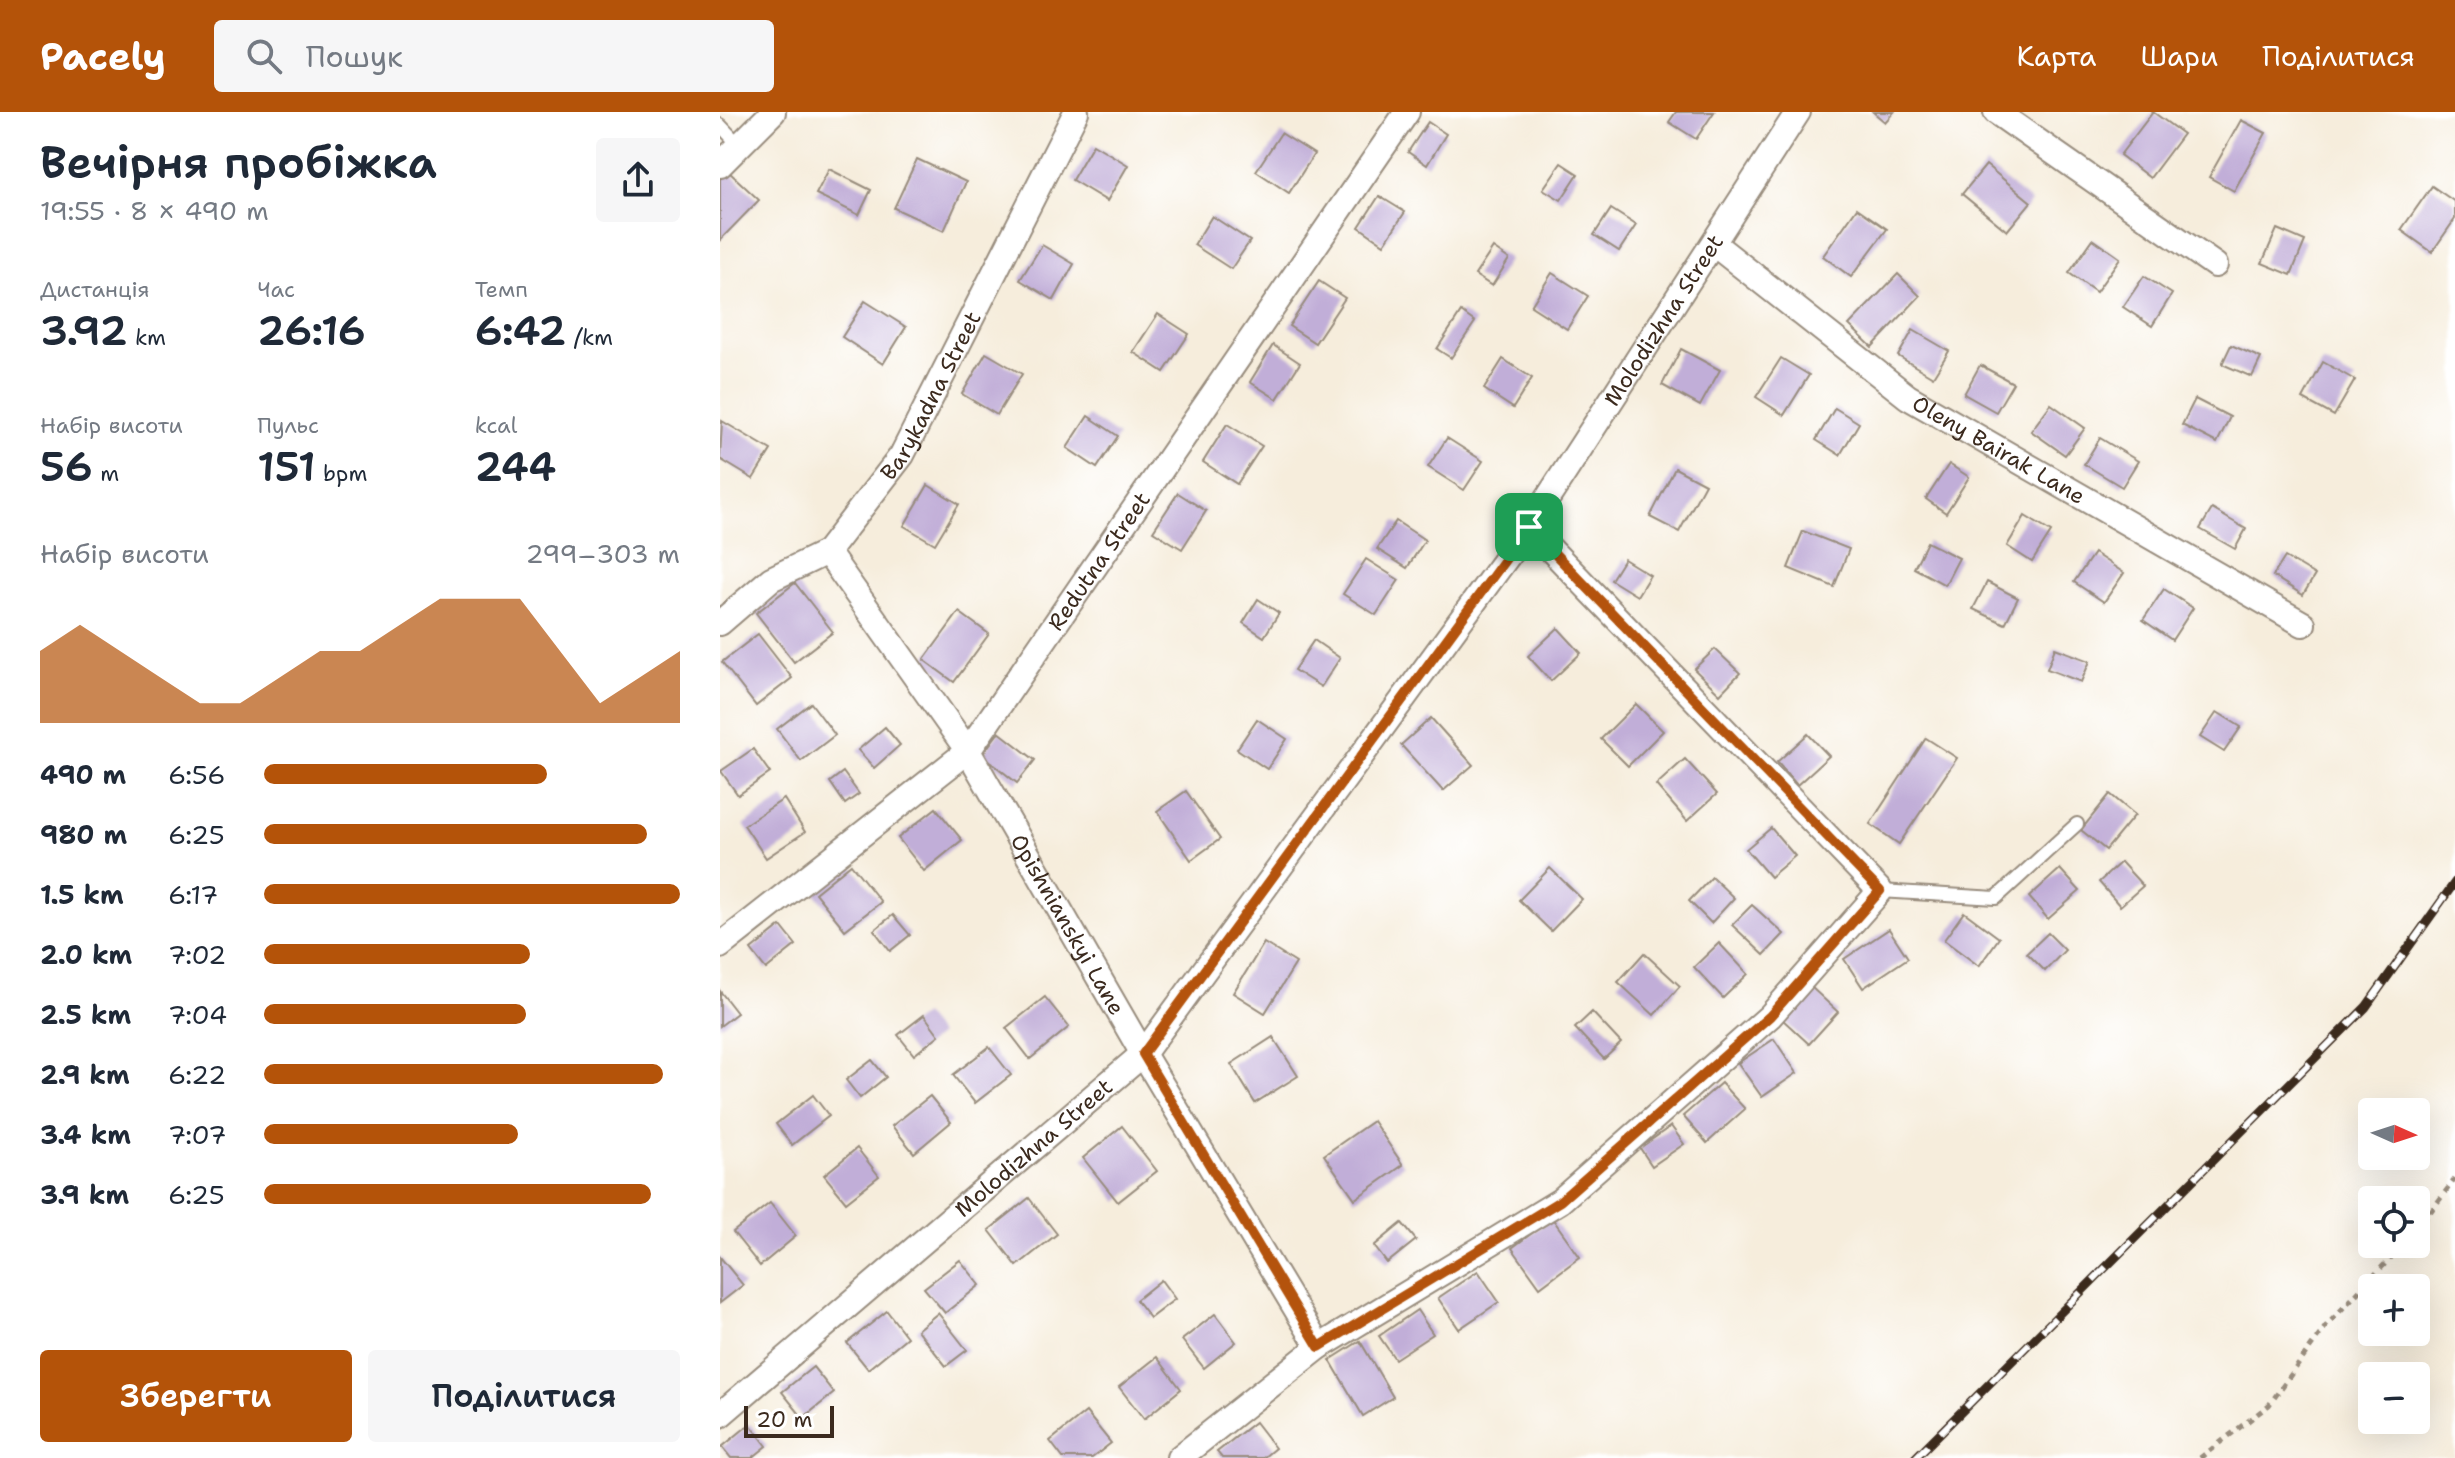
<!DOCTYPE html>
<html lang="uk">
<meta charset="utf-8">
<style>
:root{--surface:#fff;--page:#f6f6f7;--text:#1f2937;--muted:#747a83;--accent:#b45309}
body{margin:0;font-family:"Shantell Sans",sans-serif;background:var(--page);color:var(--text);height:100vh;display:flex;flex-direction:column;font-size:30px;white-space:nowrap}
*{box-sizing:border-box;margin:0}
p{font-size:26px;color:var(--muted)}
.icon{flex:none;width:44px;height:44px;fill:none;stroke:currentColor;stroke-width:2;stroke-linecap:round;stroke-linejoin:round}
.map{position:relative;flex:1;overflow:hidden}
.details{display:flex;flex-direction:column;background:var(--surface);width:720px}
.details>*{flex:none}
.needle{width:52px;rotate:93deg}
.buttons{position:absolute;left:1638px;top:986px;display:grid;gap:16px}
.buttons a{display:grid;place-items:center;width:72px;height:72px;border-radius:8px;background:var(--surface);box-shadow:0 8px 32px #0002;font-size:40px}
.scale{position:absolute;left:24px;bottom:20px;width:90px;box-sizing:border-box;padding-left:8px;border:4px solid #3b2a1e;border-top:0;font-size:22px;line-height:28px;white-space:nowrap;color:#3b2a1e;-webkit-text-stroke:6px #fff;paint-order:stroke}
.pin{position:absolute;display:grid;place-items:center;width:68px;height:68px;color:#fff;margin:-34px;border-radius:16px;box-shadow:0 4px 12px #0006}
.round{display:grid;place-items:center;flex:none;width:84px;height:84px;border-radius:8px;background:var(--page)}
.summary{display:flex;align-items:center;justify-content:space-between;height:136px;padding:0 40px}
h1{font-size:44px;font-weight:600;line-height:60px}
.stats{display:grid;grid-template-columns:repeat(3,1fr);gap:12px;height:136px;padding:8px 40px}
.stats div{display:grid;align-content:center}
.stats b{font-size:40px;font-weight:600}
.stats small{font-size:22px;font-weight:400}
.stats p{font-size:22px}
.chart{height:224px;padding:16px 40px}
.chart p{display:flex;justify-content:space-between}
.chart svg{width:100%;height:144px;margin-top:8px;fill:var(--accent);opacity:.7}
.action{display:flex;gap:16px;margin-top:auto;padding:16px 40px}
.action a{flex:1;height:92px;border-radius:8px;background:var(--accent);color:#fff;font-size:32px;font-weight:600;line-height:92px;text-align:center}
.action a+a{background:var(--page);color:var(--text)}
ul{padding:0 40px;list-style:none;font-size:26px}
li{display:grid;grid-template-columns:128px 96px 1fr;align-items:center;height:60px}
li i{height:20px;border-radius:10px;background:var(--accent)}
header{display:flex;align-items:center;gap:48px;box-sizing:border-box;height:112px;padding:0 40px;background:var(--accent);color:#fff}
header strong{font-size:38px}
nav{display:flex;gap:44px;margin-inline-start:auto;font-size:28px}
.search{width:560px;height:72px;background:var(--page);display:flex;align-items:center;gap:20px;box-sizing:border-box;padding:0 28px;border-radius:8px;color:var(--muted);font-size:30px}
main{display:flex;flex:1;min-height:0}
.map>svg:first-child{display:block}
</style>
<header>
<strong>Pacely</strong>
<div class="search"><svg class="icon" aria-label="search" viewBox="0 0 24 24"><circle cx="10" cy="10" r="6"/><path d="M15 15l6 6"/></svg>Пошук</div>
<nav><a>Карта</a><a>Шари</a><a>Поділитися</a></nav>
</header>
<main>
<section class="details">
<div class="summary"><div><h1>Вечірня пробіжка</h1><p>19:55 · 8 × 490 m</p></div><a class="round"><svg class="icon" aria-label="share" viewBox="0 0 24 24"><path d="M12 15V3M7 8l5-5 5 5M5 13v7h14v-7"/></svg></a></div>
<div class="stats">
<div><p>Дистанція</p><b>3.92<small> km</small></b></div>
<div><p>Час</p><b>26:16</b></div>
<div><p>Темп</p><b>6:42<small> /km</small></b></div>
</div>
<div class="stats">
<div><p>Набір висоти</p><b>56<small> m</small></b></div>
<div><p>Пульс</p><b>151<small> bpm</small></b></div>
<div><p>kcal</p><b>244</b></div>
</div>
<div class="chart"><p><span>Набір висоти</span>299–303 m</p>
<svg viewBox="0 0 160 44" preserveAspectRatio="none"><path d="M0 44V22L10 14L20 22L30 30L40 38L50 38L60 30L70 22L80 22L90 14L100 6L110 6L120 6L130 22L140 38L150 30L160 22V44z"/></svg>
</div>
<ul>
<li><b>490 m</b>6:56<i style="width:68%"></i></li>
<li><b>980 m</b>6:25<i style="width:92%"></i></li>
<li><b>1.5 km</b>6:17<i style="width:100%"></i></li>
<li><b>2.0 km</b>7:02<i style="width:64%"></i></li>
<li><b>2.5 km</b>7:04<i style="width:63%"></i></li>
<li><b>2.9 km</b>6:22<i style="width:96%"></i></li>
<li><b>3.4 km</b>7:07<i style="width:61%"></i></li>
<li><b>3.9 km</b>6:25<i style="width:93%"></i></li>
</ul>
<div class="action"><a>Зберегти</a><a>Поділитися</a></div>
</section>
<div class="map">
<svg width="1735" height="1346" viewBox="0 0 1735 1346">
<rect width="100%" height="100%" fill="#fff"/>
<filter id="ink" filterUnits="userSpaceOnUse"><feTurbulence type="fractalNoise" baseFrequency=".0125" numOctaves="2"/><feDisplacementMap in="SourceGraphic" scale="16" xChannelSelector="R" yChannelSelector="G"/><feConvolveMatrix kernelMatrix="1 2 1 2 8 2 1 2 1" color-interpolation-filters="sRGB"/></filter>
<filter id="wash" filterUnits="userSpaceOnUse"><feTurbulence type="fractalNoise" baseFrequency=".006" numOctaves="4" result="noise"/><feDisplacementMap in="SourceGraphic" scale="32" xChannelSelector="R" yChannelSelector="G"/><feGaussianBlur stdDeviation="1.8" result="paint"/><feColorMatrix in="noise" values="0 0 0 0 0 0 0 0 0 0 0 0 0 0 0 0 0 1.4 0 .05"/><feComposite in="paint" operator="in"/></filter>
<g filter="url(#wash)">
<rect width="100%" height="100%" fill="#f6eddc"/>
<g id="blocks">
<!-- building -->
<g fill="#c1aed8">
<path d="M956 0H994L976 27 949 10Z"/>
<path d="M1153 0H1174L1165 10Z"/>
<path d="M1433 0 1463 22 1430 66 1400 43Z"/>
<path d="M1521 8 1546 21 1514 79 1489 65Z"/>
<path d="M708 10 726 22 707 53 688 40Z"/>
<path d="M561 21 594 42 569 81 536 59Z"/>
<path d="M373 32 408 53 387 89 352 68Z"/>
<path d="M197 47 246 70 224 119 174 96Z"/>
<path d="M841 51 858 62 841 88 823 77Z"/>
<path d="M1266 53 1311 90 1287 119 1242 82Z"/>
<path d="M109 57 151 78 139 103 96 82Z"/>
<path d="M8 59 39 88 0 128V67Z"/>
<path d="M1712 74 1735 90V107L1712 140 1681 118Z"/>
<path d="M659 84 685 100 664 132 639 115Z"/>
<path d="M1137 96 1167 117 1131 165 1103 144Z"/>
<path d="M891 97 916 113 899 139 874 123Z"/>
<path d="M492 104 530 129 511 157 474 133Z"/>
<path d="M1557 117 1585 129 1571 163 1542 151Z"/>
<path d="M1373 127 1400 146 1376 180 1349 161Z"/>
<path d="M322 133 354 152 334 188 300 168Z"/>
<path d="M773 136 789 147 772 174 755 163Z"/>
<path d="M832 161 868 184 847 217 811 194Z"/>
<path d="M1178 162 1200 184 1152 235 1129 213Z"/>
<path d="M1424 164 1452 182 1432 214 1403 195Z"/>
<path d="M599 169 625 186 595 231 569 214Z"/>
<path d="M145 189 186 215 163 252 122 225Z"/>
<path d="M741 200 755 210 731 246 717 237Z"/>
<path d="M438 202 469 222 444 260 413 240Z"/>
<path d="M1193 218 1229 239 1213 265 1178 244Z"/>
<path d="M553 233 580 251 557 287 530 270Z"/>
<path d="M1511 233 1541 246 1532 265 1502 252Z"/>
<path d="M961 237 1000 258 980 294 942 273Z"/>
<path d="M266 241 302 262 277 303 242 282Z"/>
<path d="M1061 246 1089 263 1064 303 1036 285Z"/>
<path d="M783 247 812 266 793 296 764 277Z"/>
<path d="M1603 250 1635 268 1614 304 1583 287Z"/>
<path d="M1260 253 1293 271 1276 300 1244 282Z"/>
<path d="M1475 287 1510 305 1497 331 1462 313Z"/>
<path d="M1331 292 1365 316 1345 343 1311 319Z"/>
<path d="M1115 296 1139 311 1120 343 1096 328Z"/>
<path d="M368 304 398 324 377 356 347 336Z"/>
<path d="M2 309 51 338 33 367 0 347Z"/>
<path d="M507 312 542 334 517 372 483 350Z"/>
<path d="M727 326 763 349 744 378 708 355Z"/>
<path d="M1380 326 1418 349 1402 375 1364 352Z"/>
<path d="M1229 352 1249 365 1226 401 1206 387Z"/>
<path d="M955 356 985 372 959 420 930 405Z"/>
<path d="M208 373 239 392 215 432 184 414Z"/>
<path d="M458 381 486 399 462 437 433 419Z"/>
<path d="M1492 397 1526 417 1515 437 1480 417Z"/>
<path d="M1305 404 1331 420 1312 450 1287 434Z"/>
<path d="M676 409 705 428 687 456 657 437Z"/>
<path d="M1083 419 1129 437 1114 475 1068 456Z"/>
<path d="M1207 430 1239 446 1225 473 1194 456Z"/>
<path d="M1374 441 1404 461 1384 490 1354 470Z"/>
<path d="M1565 445 1595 463 1583 483 1553 464Z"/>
<path d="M646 447 679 468 656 503 623 482Z"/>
<path d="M904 447 930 463 917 484 891 468Z"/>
<path d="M1267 470 1298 486 1285 512 1253 497Z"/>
<path d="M75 471 113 520 74 550 36 501Z"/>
<path d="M1444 477 1473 496 1452 528 1423 508Z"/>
<path d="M538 487 559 501 544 525 523 511Z"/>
<path d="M239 500 269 522 234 570 204 548Z"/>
<path d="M838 516 861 541 831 569 808 544Z"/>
<path d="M38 522 72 566 36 594 2 550Z"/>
<path d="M594 528 620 546 601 575 574 558Z"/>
<path d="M1335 536 1370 549 1361 570 1327 557Z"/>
<path d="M995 537 1020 561 1000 582 974 557Z"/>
<path d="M91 591 115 623 81 649 57 617Z"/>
<path d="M916 592 943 619 908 654 881 627Z"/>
<path d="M1497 600 1521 615 1504 640 1480 625Z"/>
<path d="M711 606 753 653 723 679 681 633Z"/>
<path d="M537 607 567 627 547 657 517 637Z"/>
<path d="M165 615 180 633 154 656 138 638Z"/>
<path d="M279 620 315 648 297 671 262 643Z"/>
<path d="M1088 622 1109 644 1077 673 1057 650Z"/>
<path d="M1206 626 1237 646 1179 732 1150 712Z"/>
<path d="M33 637 50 661 18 683 1 659Z"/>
<path d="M965 647 997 682 967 709 936 673Z"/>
<path d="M123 660 139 682 125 692 110 670Z"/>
<path d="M466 679 500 727 471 748 437 699Z"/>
<path d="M1390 682 1415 703 1386 738 1361 718Z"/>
<path d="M64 687 85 720 46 746 24 713Z"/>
<path d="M216 696 242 728 204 759 178 726Z"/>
<path d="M1051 716 1075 744 1050 765 1026 737Z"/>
<path d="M1401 750 1423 774 1400 794 1379 770Z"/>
<path d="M131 752 161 790 125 818 95 781Z"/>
<path d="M830 756 862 787 831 819 799 788Z"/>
<path d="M1340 757 1360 779 1328 807 1309 785Z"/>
<path d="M992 765 1014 786 991 811 969 789Z"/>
<path d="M1032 793 1064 822 1044 843 1012 813Z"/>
<path d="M1244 800 1279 826 1259 854 1224 828Z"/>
<path d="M173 803 190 823 170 839 154 818Z"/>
<path d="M61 814 76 833 46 857 31 838Z"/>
<path d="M1169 817 1188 846 1143 876 1124 847Z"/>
<path d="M1328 821 1345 838 1325 859 1307 841Z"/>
<path d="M544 831 576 851 545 901 513 881Z"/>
<path d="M999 831 1028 862 1003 886 974 855Z"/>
<path d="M924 841 960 874 934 903 898 870Z"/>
<path d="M1091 875 1118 900 1089 932 1062 907Z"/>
<path d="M0 879 17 901 0 914Z"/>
<path d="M325 885 349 915 310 947 286 916Z"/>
<path d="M872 900 901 931 884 947 855 916Z"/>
<path d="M204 903 219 923 194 943 178 923Z"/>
<path d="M553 925 578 964 535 991 511 952Z"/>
<path d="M1054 927 1077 961 1042 985 1018 951Z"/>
<path d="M269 935 291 963 255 991 233 963Z"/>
<path d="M152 948 166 965 140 986 126 968Z"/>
<path d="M1001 971 1025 997 987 1031 963 1004Z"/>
<path d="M93 983 109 1004 72 1033 56 1012Z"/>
<path d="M210 984 231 1010 194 1041 172 1014Z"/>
<path d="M653 1009 683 1053 635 1087 604 1043Z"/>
<path d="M402 1014 437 1059 398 1090 363 1046Z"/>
<path d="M951 1014 964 1032 932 1054 920 1036Z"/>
<path d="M137 1036 159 1064 126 1090 104 1063Z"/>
<path d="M309 1086 337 1122 297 1154 269 1118Z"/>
<path d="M50 1091 76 1124 40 1154 13 1120Z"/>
<path d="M832 1106 860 1145 820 1175 792 1136Z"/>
<path d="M682 1111 696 1128 667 1151 654 1134Z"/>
<path d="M0 1145 23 1173 0 1191Z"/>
<path d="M240 1148 260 1173 225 1201 204 1176Z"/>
<path d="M758 1159 779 1190 739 1217 718 1186Z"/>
<path d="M441 1168 455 1187 430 1206 416 1188Z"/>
<path d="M697 1198 713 1222 675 1247 659 1224Z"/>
<path d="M167 1199 187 1225 148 1257 127 1231Z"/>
<path d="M218 1201 247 1238 226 1254 197 1218Z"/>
<path d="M495 1202 516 1230 484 1256 462 1228Z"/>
<path d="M640 1229 673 1285 643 1304 610 1248Z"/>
<path d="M437 1245 461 1277 424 1307 399 1275Z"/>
<path d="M93 1255 114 1281 83 1306 62 1280Z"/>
<path d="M366 1300 391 1331 372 1346H343L330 1329Z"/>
<path d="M535 1310 555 1336 543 1346H502L497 1340Z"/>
<path d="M30 1312 47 1334 32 1346H11L2 1335Z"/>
</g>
</g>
</g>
<g filter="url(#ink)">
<use href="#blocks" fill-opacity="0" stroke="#988c7d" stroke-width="2"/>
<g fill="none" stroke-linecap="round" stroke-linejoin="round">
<!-- service casing -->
<g stroke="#988c7d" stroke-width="16">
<g id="service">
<path d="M0 13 20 34"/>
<path d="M1160 779 1276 786 1357 712"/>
</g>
</g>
<!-- minor casing -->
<g stroke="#988c7d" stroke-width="28">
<g id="minor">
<path d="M1276 0 1495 153"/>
<path d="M0 53 53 0"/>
<path id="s1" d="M994 132 1188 285 1583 512"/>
<path id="s2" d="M107 440 248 639 423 942 599 1235"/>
<path id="s3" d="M0 511 51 467 107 440 182 343 356 0"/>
<path id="s4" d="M0 834 248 639 687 0"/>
<path id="s5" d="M0 1303 423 942 809 415 1078 0"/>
<path d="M459 1346 599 1235 840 1089 1050 904 1160 779 809 415"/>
</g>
</g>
<!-- path -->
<g stroke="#988c7d" stroke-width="5" stroke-dasharray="6 6" stroke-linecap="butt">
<path d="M1696 1119 1735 1067"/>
<path d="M1480 1346 1549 1293 1606 1214 1684 1132"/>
</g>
<!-- service -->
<use href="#service" stroke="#fff" stroke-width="12"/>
<!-- minor -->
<use href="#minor" stroke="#fff" stroke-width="24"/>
<!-- rail casing -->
<g stroke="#3b2a1e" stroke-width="9">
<path id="rail" d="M1195 1346 1646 895 1735 770"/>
</g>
<!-- rail -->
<use href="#rail" stroke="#fff" stroke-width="6" stroke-dasharray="18" stroke-linecap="butt"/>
</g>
</g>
<g fill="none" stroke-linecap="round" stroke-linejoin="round" filter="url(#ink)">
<!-- route casing -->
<g stroke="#fff" stroke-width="16">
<path id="route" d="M809 415 1160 779 1050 904 840 1089 599 1235 423 942Z"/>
</g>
<!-- route -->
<use href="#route" stroke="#b45309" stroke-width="10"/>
</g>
<g text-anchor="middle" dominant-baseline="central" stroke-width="7" stroke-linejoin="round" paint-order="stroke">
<!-- street labels -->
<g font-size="22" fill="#3b2a1e" stroke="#fff">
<text stroke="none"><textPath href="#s5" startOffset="1456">Molodizhna Street</textPath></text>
<text stroke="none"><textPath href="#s3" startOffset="318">Barykadna Street</textPath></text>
<text stroke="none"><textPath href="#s1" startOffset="352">Oleny Bairak Lane</textPath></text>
<text stroke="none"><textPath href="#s4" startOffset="546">Redutna Street</textPath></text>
<text stroke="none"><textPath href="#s2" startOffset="444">Opishnianskyi Lane</textPath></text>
<text stroke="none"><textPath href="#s5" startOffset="412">Molodizhna Street</textPath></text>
</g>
</g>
</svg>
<div class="buttons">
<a><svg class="needle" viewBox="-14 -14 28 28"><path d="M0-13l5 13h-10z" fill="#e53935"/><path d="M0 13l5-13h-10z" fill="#747a83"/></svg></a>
<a><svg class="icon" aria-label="locate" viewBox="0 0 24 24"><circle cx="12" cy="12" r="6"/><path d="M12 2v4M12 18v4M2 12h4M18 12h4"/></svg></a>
<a>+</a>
<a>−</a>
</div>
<div class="scale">20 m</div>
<div class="pin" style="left:809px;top:415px;background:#1e9e55"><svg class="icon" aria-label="arrive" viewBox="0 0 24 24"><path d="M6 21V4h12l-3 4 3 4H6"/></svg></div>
</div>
</main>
